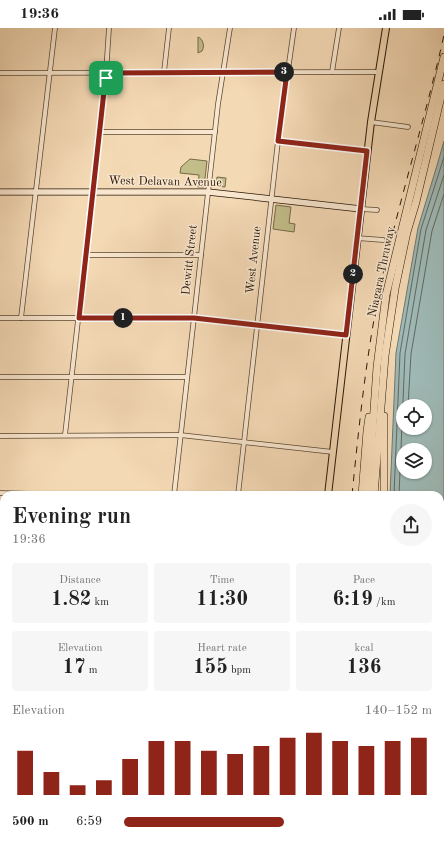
<!DOCTYPE html>
<meta charset="utf-8">
<style>
:root{--surface:#fff;--page:#f6f6f6;--text:#222;--muted:#767676;--accent:#8f2418}
body{margin:0;font-family:"Old Standard TT",serif;background:var(--page);color:var(--text);height:100vh;display:flex;flex-direction:column;font-size:15px;white-space:nowrap}
*{box-sizing:border-box;margin:0}
p{font-size:13px;color:var(--muted)}
.icon{flex:none;width:22px;height:22px;fill:none;stroke:currentColor;stroke-width:2;stroke-linecap:round;stroke-linejoin:round}
.map{position:relative;flex:1;overflow:hidden}
.drawer{position:absolute;left:0px;top:463px;width:444px;height:354px;display:flex;flex-direction:column;background:var(--surface);border-radius:12px 12px 0 0;box-shadow:0 1px 3px #0004}
.drawer>*{flex:none}
.tools{position:absolute;left:396px;top:371px;display:grid;gap:8px}
.tools a{display:grid;place-items:center;width:36px;height:36px;border-radius:50%;background:var(--surface);box-shadow:0 1px 3px #0004;font-size:20px}
.pin{position:absolute;display:grid;place-items:center;width:34px;height:34px;color:#fff;margin:-17px;border-radius:8px;box-shadow:0 2px 6px #0006}
.km{position:absolute;width:20px;height:20px;margin:-10px;border-radius:50%;background:#222;color:#fff;font-size:11px;line-height:20px;text-align:center}
.round{display:grid;place-items:center;flex:none;width:42px;height:42px;border-radius:21px;background:var(--page)}
.summary{display:flex;align-items:center;justify-content:space-between;height:68px;padding:0 12px}
h1{font-size:22px;font-weight:700;line-height:30px}
.figures{display:grid;grid-template-columns:repeat(3,1fr);gap:6px;height:68px;padding:4px 12px}
.figures div{display:grid;align-content:center;border-radius:4px;background:var(--page);text-align:center}
.figures b{font-size:20px;font-weight:700}
.figures small{font-size:11px;font-weight:400}
.figures p{font-size:11px}
.chart{height:112px;padding:8px 12px}
.chart p{display:flex;justify-content:space-between}
.chart svg{width:100%;height:72px;margin-top:4px;stroke:var(--accent);stroke-width:6}
ul{padding:0 12px;list-style:none;font-size:13px}
li{display:grid;grid-template-columns:64px 48px 1fr;align-items:center;height:30px}
li i{height:10px;border-radius:5px;background:var(--accent)}
.status{display:flex;justify-content:space-between;align-items:center;height:28px;padding:0 20px;background:var(--surface);direction:ltr}
.status svg{height:11px;fill:currentColor}
.map>svg:first-child{display:block}
</style>
<div class="status"><b>19:36</b><svg viewBox="0 0 49 12"><path d="M0 12V9h3v3zM5 12V6h3v6zM10 12V3h3v9zM15 12V0h3v12zM26 1h20v11H26zM47 4h2v5h-2z"/></svg></div>
<div class="map">
<svg width="444" height="817" viewBox="0 0 444 817">
<rect width="100%" height="100%" fill="#f4d9b5"/>
<filter id="stains"><feTurbulence type="fractalNoise" baseFrequency=".005" numOctaves="4"/><feColorMatrix values="0 0 0 0 .2 0 0 0 0 .09 0 0 0 0 .02 0 0 0 .5 -.17"/></filter>
<radialGradient id="worn" r=".72"><stop offset=".6" stop-color="#630" stop-opacity="0"/><stop offset="1" stop-color="#630" stop-opacity=".3"/></radialGradient>
<!-- green -->
<g fill="#c2bd89" stroke="#756a48">
<path d="M198 9C203 11 205 18 202 23L198 25Z"/>
<path d="M190 131 207 133 204 159H198L199 147 180 145 181 139Z"/>
<path d="M217 149 226 150 225 159 216 158Z"/>
<path d="M276 177 291 179 289 195 295 196 294 204 273 201Z"/>
</g>
<!-- water -->
<path fill="#9eb9b6" stroke="#6f7870" fill-rule="evenodd" d="M444 113V725L440 720V467H390L396 325 418 200 438 134ZM403 378H425V400H403ZM403 422H425V444H403Z"/>
<g fill="none" stroke-linecap="round" stroke-linejoin="round">
<!-- shore -->
<g stroke="#63685e" stroke-width="1">
<path d="M408 378 411 326 432 203 444 166"/>
<path d="M394 467 400 325 421 201 444 129"/>
<path d="M399 467 405 326 426 202 444 147"/>
</g>
<!-- street casing -->
<g stroke="#5b4832" stroke-width="5.5">
<g id="street">
<path d="M164 44 169 0"/>
<path d="M332 44 339 0"/>
<path d="M0 45 379 44"/>
<path d="M371 94 408 99"/>
<path d="M100 104H215"/>
<path d="M278 113 367 123"/>
<path d="M361 181 377 182"/>
<path d="M357 210 383 212"/>
<path d="M86 227H201"/>
<path d="M0 290H194L346 307"/>
<path d="M21 290 55 0"/>
<path d="M0 349H187"/>
<path d="M65 407 106 45 109 0"/>
<path d="M0 408 180 407 333 424"/>
<path d="M0 465 72 467"/>
<path d="M174 467 218 76 230 0"/>
<path d="M238 467 278 113 294 0"/>
<path d="M0 668H4"/>
<path d="M440 770 444 774"/>
<path d="M0 811H4"/>
<path d="M401 813 405 817"/>
<path d="M19 817 20 813"/>
</g>
</g>
<!-- secondary casing -->
<g stroke="#281707" stroke-width="7">
<g id="secondary">
<path d="M0 164H208L361 181"/>
<path d="M0 525H4"/>
<path d="M440 785 444 790"/>
<path d="M289 817V813"/>
</g>
</g>
<!-- primary casing -->
<g stroke="#281707" stroke-width="8">
<path id="primary" d="M328 467 371 94 386 0"/>
</g>
<!-- highway casing -->
<g stroke="#281707" stroke-width="8">
<g id="highway">
<path d="M362 467 367 403 369 389"/>
<path d="M368 467 377 339 386 267 444 29"/>
<path d="M374 467 385 328 395 261 407 204 416 174 444 56"/>
<path d="M384 467V388"/>
<path d="M440 727 444 733"/>
<path d="M440 738 444 743"/>
<path d="M115 817 116 813"/>
<path d="M121 817 122 813"/>
</g>
</g>
<!-- street -->
<use href="#street" stroke="#f8e6cf" stroke-width="4"/>
<!-- secondary -->
<use href="#secondary" stroke="#f8e6cf" stroke-width="5.5"/>
<!-- primary -->
<use href="#primary" stroke="#f4d9b5" stroke-width="6"/>
<!-- highway -->
<use href="#highway" stroke="#f4d9b5" stroke-width="7"/>
<!-- rail -->
<g stroke="#281707" stroke-width="1" stroke-dasharray="7 7" stroke-linecap="butt">
<path d="M352 467C359 398 366 328 380 260 398 175 425 92 444 7"/>
<path d="M314 817 315 813"/>
</g>
</g>
<g fill="none" stroke-linecap="round" stroke-linejoin="round">
<!-- route casing -->
<g stroke="#fff" stroke-width="8">
<path id="route" d="M287 44 278 113 367 123 346 307 194 290H79L106 45Z"/>
</g>
<!-- route -->
<use href="#route" stroke="#8f2418" stroke-width="5"/>
</g>
<g text-anchor="middle" dominant-baseline="central" stroke-width="3" stroke-linejoin="round" paint-order="stroke">
<!-- street labels -->
<g font-size="12" fill="#281707" stroke="#f8e6cf">
<text transform="translate(165 154) rotate(1)">West Delavan Avenue</text>
<text transform="translate(190 232) rotate(-84)">Dewitt Street</text>
<text transform="translate(254 232) rotate(-84)">West Avenue</text>
<text transform="translate(382 244) rotate(-78)">Niagara Thruway</text>
</g>
</g>
<rect width="100%" height="100%" filter="url(#stains)"/>
<rect width="100%" height="100%" fill="url(#worn)"/>
</svg>
<div class="tools">
<a><svg class="icon" aria-label="locate" viewBox="0 0 24 24"><circle cx="12" cy="12" r="6"/><path d="M12 2v4M12 18v4M2 12h4M18 12h4"/></svg></a>
<a><svg class="icon" aria-label="layers" viewBox="0 0 24 24"><path d="M12 4l9 5-9 5-9-5zM3 14l9 5 9-5"/></svg></a>
</div>
<div class="pin" style="left:106px;top:50px;background:#1e9e55"><svg class="icon" aria-label="arrive" viewBox="0 0 24 24"><path d="M6 21V4h12l-3 4 3 4H6"/></svg></div>
<b class="km" style="left:123px;top:290px">1</b>
<b class="km" style="left:353px;top:246px">2</b>
<b class="km" style="left:284px;top:44px">3</b>
<section class="drawer">
<div class="summary"><div><h1>Evening run</h1><p>19:36</p></div><a class="round"><svg class="icon" aria-label="share" viewBox="0 0 24 24"><path d="M12 15V3M7 8l5-5 5 5M5 13v7h14v-7"/></svg></a></div>
<div class="figures">
<div><p>Distance</p><b>1.82<small> km</small></b></div>
<div><p>Time</p><b>11:30</b></div>
<div><p>Pace</p><b>6:19<small> /km</small></b></div>
</div>
<div class="figures">
<div><p>Elevation</p><b>17<small> m</small></b></div>
<div><p>Heart rate</p><b>155<small> bpm</small></b></div>
<div><p>kcal</p><b>136</b></div>
</div>
<div class="chart"><p><span>Elevation</span>140–152 m</p>
<svg viewBox="0 0 160 44" preserveAspectRatio="none"><path d="M5 44V17M15 44V30M25 44V38M35 44V35M45 44V22M55 44V11M65 44V11M75 44V17M85 44V19M95 44V14M105 44V9M115 44V6M125 44V11M135 44V14M145 44V11M155 44V9"/></svg>
</div>
<ul>
<li><b>500 m</b>6:59<i style="width:52%"></i></li>
</ul>
</section>
</div>
